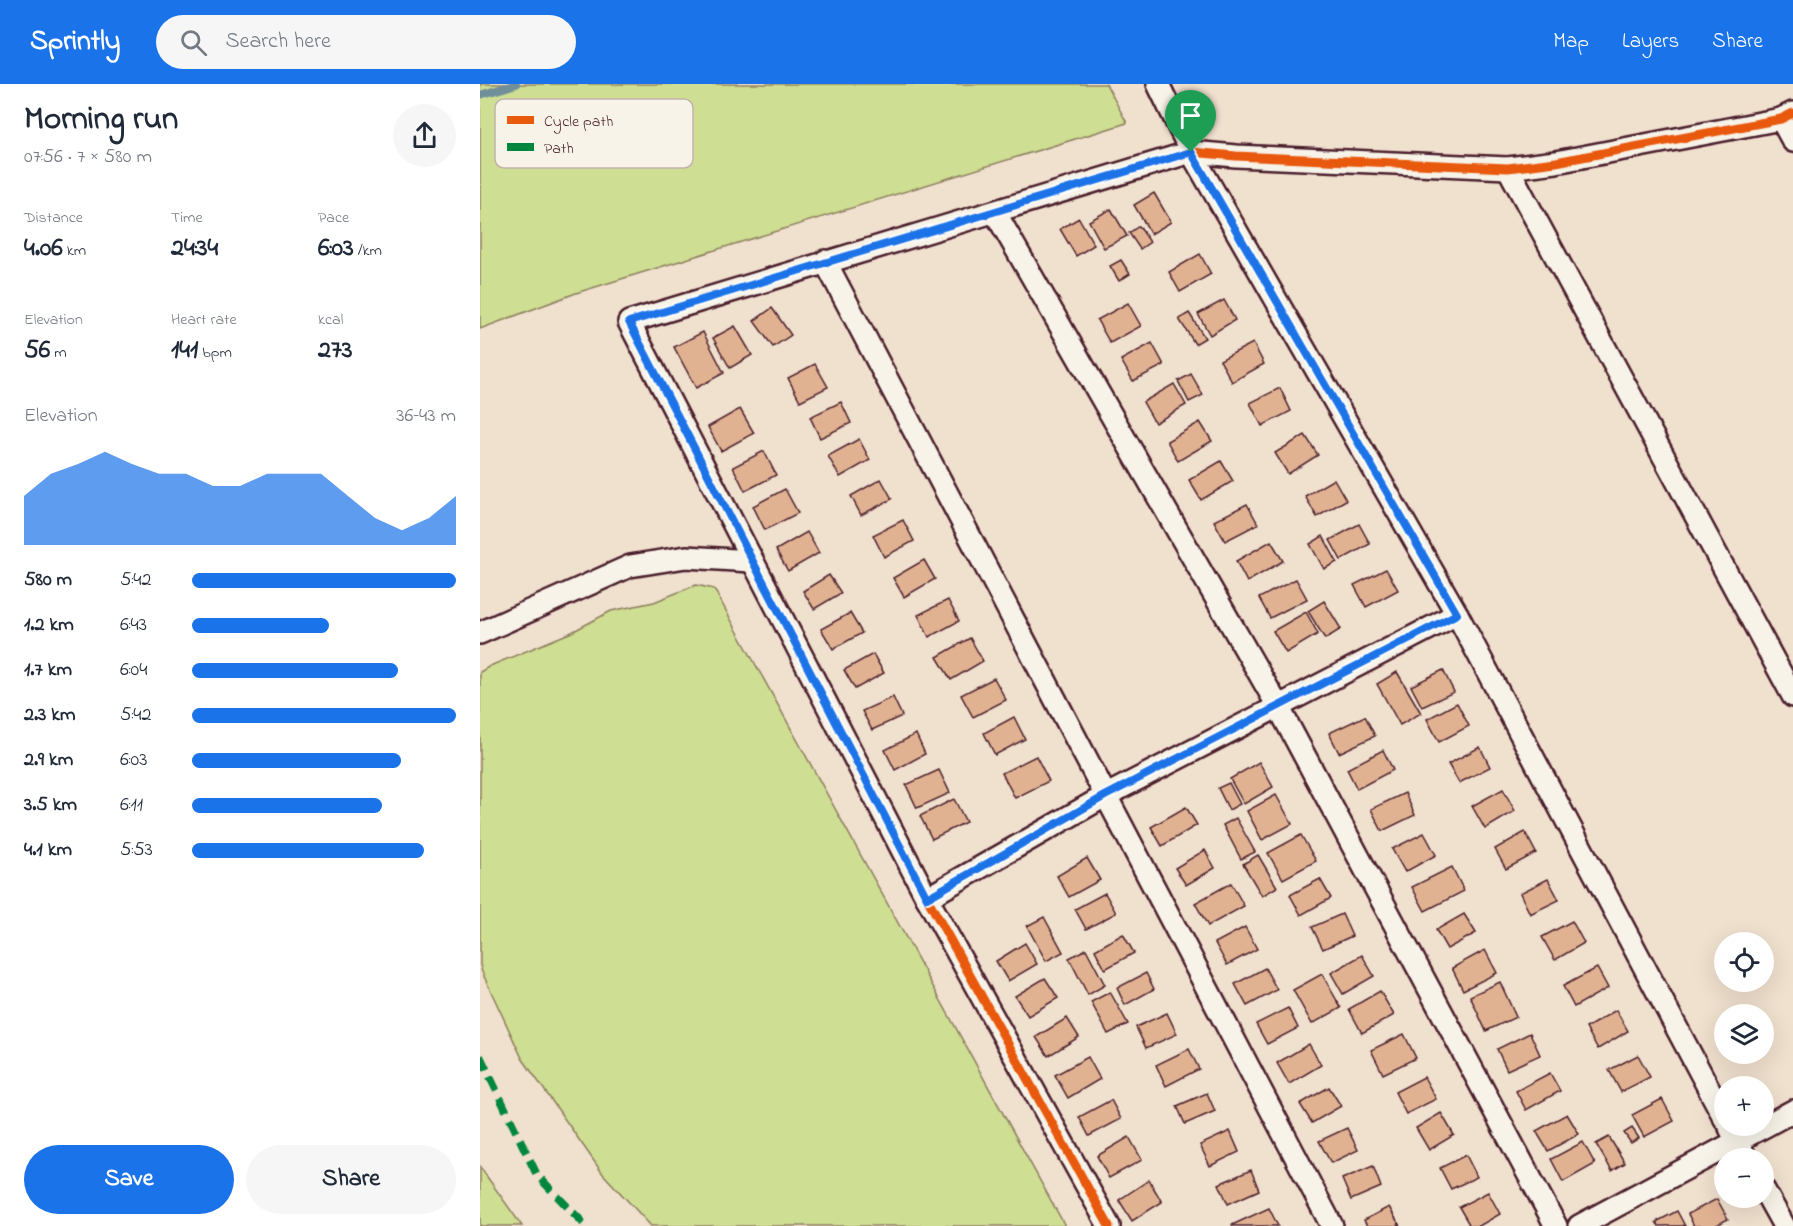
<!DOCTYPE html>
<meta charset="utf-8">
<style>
:root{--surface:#fff;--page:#f6f6f7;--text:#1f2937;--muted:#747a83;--accent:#1a73e8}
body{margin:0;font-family:"Indie Flower",sans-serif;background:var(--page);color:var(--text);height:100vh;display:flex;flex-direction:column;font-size:22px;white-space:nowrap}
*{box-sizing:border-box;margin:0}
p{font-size:20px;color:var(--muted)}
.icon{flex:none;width:33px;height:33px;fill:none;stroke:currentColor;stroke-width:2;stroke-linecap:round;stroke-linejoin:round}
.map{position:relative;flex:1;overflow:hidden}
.side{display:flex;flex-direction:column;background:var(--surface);width:480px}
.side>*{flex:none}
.controls{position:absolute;left:1234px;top:848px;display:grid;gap:12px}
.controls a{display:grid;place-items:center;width:60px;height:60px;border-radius:50%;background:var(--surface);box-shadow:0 6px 24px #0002;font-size:30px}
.pin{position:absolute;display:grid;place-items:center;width:51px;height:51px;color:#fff;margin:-62px -26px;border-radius:50% 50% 50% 0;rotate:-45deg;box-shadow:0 0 6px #0007}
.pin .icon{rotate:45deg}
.round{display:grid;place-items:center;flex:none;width:63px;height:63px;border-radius:32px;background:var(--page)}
.summary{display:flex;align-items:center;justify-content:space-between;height:102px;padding:0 24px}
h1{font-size:33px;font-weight:700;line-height:45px}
.figures{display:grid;grid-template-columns:repeat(3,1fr);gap:9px;height:102px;padding:6px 24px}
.figures div{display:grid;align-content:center}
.figures b{font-size:26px;font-weight:700}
.figures small{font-size:16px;font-weight:400}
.figures p{font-size:16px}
.chart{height:168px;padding:12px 24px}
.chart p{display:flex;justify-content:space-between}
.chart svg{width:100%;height:108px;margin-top:6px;fill:var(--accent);opacity:.7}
.button{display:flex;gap:12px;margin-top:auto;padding:12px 24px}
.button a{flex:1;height:69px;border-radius:36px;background:var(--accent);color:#fff;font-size:24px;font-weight:700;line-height:69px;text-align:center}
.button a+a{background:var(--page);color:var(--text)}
ul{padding:0 24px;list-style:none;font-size:20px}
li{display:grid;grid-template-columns:96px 72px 1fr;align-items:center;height:45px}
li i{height:15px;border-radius:8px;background:var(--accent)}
header{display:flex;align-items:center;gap:36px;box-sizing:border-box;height:84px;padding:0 30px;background:var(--accent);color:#fff}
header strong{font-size:28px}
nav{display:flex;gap:33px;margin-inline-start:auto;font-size:21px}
.search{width:420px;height:54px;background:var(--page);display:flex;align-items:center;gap:15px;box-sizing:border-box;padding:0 21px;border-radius:33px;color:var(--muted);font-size:22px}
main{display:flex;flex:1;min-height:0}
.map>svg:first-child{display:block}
</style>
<header>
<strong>Sprintly</strong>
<div class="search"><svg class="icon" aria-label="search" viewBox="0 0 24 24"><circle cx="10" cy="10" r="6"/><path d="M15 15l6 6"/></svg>Search here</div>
<nav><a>Map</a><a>Layers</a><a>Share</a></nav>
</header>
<main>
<section class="side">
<div class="summary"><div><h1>Morning run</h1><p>07:56 · 7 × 580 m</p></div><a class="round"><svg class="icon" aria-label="share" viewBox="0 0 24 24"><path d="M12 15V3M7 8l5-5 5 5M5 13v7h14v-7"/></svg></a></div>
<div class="figures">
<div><p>Distance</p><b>4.06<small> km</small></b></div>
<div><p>Time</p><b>24:34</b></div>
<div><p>Pace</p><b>6:03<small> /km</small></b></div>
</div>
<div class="figures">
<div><p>Elevation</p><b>56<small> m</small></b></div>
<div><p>Heart rate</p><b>141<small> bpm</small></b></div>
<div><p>kcal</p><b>273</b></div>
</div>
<div class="chart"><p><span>Elevation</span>36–43 m</p>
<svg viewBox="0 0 160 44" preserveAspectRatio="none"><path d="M0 44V24L10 15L20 11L30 6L40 11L50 15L60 15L70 20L80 20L90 15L100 15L110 15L120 24L130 33L140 38L150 33L160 24V44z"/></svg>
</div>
<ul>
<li><b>580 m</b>5:42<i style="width:100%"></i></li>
<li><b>1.2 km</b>6:43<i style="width:52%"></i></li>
<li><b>1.7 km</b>6:04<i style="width:78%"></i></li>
<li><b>2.3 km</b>5:42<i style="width:100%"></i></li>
<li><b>2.9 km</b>6:03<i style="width:79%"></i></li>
<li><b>3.5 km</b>6:11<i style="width:72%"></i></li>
<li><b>4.1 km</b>5:53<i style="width:88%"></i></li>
</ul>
<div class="button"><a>Save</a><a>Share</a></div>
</section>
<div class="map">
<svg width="1313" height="1142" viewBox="0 0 1313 1142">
<rect width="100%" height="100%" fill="#f0e0ce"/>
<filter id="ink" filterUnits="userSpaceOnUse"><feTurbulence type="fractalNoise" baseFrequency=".0167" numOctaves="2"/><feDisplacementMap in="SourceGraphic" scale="12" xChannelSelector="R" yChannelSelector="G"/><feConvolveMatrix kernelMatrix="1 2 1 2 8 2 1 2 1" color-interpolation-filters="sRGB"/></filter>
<g filter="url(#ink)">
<!-- green -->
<g fill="#cede92" stroke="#8c7e5e" stroke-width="1.5">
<path d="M0 0H626L647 39 96 209 0 245Z"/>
<path d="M216 501 234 505 585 1142H171L123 1090 42 974 2 888 0 881V588L10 582 92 548 131 527 174 518Z"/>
<path d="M0 1083 42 1142H0Z"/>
</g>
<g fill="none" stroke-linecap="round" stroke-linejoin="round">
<!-- stream -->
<path stroke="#708f99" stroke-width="8" d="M0 11 36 0"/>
</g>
<!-- building -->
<g fill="#e1b292" stroke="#4a1f2b" stroke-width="1.5">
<path d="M674 109 691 138 671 150 654 121Z"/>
<path d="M631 125 647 152 624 164 609 137Z"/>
<path d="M599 134 614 161 596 172 580 145Z"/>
<path d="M659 142 670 158 660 165 649 149Z"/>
<path d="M720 170 731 190 700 208 689 188Z"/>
<path d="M641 176 650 190 639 197 630 182Z"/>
<path d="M744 216 755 236 730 251 718 230Z"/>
<path d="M648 219 661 242 630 259 617 236Z"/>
<path d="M292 224 311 251 293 263 274 237Z"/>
<path d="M709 229 725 254 715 260 699 235Z"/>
<path d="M255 242 272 271 250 284 233 254Z"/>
<path d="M223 248 244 289 216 304 194 263Z"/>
<path d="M672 259 684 281 653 297 641 276Z"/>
<path d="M773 259 784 280 752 298 740 276Z"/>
<path d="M335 280 348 303 320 317 308 294Z"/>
<path d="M711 290 723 311 709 318 698 297Z"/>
<path d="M694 300 706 321 675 339 663 318Z"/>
<path d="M800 304 811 327 782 342 770 319Z"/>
<path d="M361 318 371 339 340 354 330 333Z"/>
<path d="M260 325 274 349 241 367 228 343Z"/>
<path d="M720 338 732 357 698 377 687 357Z"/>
<path d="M825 351 838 371 808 390 795 369Z"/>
<path d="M379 355 390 376 360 393 348 372Z"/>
<path d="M284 367 296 391 265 407 253 383Z"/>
<path d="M741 377 753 397 721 416 709 396Z"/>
<path d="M401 395 412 415 381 431 371 412Z"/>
<path d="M854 395 866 416 837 433 825 412Z"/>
<path d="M305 405 318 429 285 446 273 422Z"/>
<path d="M767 420 778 440 745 457 734 437Z"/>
<path d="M423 436 434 457 404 473 393 451Z"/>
<path d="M879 440 890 460 861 476 850 456Z"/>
<path d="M327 448 339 469 308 487 296 466Z"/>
<path d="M843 452 857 478 844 485 830 460Z"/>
<path d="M791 457 803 477 767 498 756 477Z"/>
<path d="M444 476 455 495 424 513 413 494Z"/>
<path d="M906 485 918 506 886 523 874 501Z"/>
<path d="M349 491 361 509 334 525 323 507Z"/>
<path d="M816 495 827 515 790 534 779 514Z"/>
<path d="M468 516 479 537 449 553 438 531Z"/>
<path d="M844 517 861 545 845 555 828 527Z"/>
<path d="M826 528 838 550 806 569 793 547Z"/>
<path d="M370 529 382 549 353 565 341 545Z"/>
<path d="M490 554 503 577 471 596 457 573Z"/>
<path d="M393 570 404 589 375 605 364 586Z"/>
<path d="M963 586 974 608 942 623 931 602Z"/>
<path d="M917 588 941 629 920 641 897 600Z"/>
<path d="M514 594 526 616 493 633 481 611Z"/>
<path d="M413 613 422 632 392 646 382 627Z"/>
<path d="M977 619 989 642 959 658 947 635Z"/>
<path d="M885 632 895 652 859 669 849 649Z"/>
<path d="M534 633 545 655 515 671 504 649Z"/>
<path d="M436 650 445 670 415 686 405 666Z"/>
<path d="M1000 663 1010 683 979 699 968 680Z"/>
<path d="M903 666 913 686 877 705 867 685Z"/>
<path d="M556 672 569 697 535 714 522 689Z"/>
<path d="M779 678 793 703 764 720 750 695Z"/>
<path d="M459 686 470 709 437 724 426 701Z"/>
<path d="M749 699 760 720 749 726 738 704Z"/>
<path d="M1023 705 1035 727 1005 745 992 722Z"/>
<path d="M925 709 935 731 902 747 891 725Z"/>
<path d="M796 711 812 740 782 756 767 727Z"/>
<path d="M474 715 486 738 452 755 440 732Z"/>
<path d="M706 723 717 741 682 762 671 743Z"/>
<path d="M756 734 775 768 761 775 743 741Z"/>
<path d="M1045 748 1056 769 1026 785 1015 765Z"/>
<path d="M944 749 956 771 925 788 912 765Z"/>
<path d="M821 751 836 777 803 795 788 769Z"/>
<path d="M725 766 735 784 706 801 695 784Z"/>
<path d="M778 771 797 803 782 812 763 780Z"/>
<path d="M607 774 620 796 589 813 577 792Z"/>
<path d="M972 783 984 807 945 827 932 803Z"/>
<path d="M840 795 851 814 821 831 810 811Z"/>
<path d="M1068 795 1079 816 1050 830 1040 809Z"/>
<path d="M751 799 764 822 728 842 715 819Z"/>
<path d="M625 809 636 829 606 845 595 825Z"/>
<path d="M862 830 872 852 843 865 832 843Z"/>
<path d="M984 830 996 849 967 865 956 846Z"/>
<path d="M564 833 583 868 566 877 547 842Z"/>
<path d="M1092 837 1104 859 1075 876 1062 853Z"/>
<path d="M765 843 777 865 747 881 735 859Z"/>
<path d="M643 850 654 869 625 885 615 866Z"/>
<path d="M545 859 557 880 528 897 516 877Z"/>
<path d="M606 865 625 901 608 911 589 874Z"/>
<path d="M1005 866 1017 889 983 906 972 884Z"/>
<path d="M882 871 894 892 863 910 851 889Z"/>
<path d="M785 884 797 906 767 922 755 900Z"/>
<path d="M1117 884 1128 904 1094 923 1083 902Z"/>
<path d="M666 889 674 905 645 921 637 904Z"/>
<path d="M842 890 861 924 832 940 813 906Z"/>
<path d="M565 894 578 914 548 932 535 912Z"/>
<path d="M1020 898 1036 933 1006 947 990 912Z"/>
<path d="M900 907 914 931 882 949 869 925Z"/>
<path d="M630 908 648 940 628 950 611 918Z"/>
<path d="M808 924 818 944 787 960 776 940Z"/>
<path d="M1136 926 1148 947 1118 965 1106 944Z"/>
<path d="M687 929 697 950 666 964 656 943Z"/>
<path d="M587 934 599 953 568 972 556 953Z"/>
<path d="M1050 949 1060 971 1027 986 1017 965Z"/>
<path d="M924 950 936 974 903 990 891 966Z"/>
<path d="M829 960 841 981 809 1000 797 979Z"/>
<path d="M709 965 719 985 686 1002 676 981Z"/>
<path d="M1158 971 1170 993 1141 1008 1129 986Z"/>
<path d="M608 973 620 995 588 1014 575 991Z"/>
<path d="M1070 989 1080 1007 1046 1026 1036 1007Z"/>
<path d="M944 993 956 1015 926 1030 915 1008Z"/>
<path d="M849 1003 861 1022 832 1039 820 1020Z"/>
<path d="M727 1009 735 1027 705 1040 697 1022Z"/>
<path d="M1182 1015 1194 1037 1164 1053 1152 1031Z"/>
<path d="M631 1016 641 1035 609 1052 599 1033Z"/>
<path d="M961 1029 974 1051 949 1066 936 1044Z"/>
<path d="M1087 1030 1099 1050 1068 1067 1056 1047Z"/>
<path d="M867 1044 878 1066 851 1079 839 1057Z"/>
<path d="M1152 1044 1159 1054 1151 1059 1144 1049Z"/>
<path d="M750 1047 759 1068 730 1082 720 1061Z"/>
<path d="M649 1053 662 1076 629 1094 617 1072Z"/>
<path d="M1129 1053 1145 1079 1132 1087 1116 1060Z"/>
<path d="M1103 1058 1115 1080 1083 1098 1071 1075Z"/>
<path d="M986 1071 997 1093 971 1105 960 1084Z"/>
<path d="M893 1082 901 1103 871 1116 862 1095Z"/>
<path d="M771 1086 779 1106 748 1120 739 1100Z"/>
<path d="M669 1096 682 1118 652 1137 639 1116Z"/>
<path d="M1008 1108 1020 1130 999 1142H990L979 1123Z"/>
<path d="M1237 1115 1248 1135 1235 1142H1214L1208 1130Z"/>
<path d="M909 1123 920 1142H887L884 1136Z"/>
<path d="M789 1124 798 1142H752V1141Z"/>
<path d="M1197 1127 1205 1142H1179L1176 1138Z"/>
</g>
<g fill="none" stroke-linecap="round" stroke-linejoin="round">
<!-- street casing -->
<g stroke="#4a1f2b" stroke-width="26">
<g id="street">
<path d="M678 0 711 68 977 530 1245 1035"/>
<path d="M1301 35 1313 57"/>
<path d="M1028 84 1313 612"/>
<path d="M515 128 799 624 1076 1142"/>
<path d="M345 177 852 1142"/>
<path d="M0 549 150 482 206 473 271 477"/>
<path d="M447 814 625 712 977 530"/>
<path d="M1250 1044 1266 1074"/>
<path d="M1284 1106 1304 1142"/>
<path d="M629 1142 447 814 149 238 711 68 756 72 1028 84 1076 78 1301 35 1313 29"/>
<path d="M1099 1142 1313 1027"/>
</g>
</g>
<!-- street -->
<use href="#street" stroke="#f7f3e8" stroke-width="21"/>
<!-- quiet -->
<path stroke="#00873e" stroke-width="8" stroke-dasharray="15 8" stroke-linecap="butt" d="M0 972 57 1091 106 1142"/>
<!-- cycleway casing -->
<g stroke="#f7f3e8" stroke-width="13">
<path id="cycleway" d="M629 1142 447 814 149 238 711 68 756 72 1028 84 1076 78 1301 35 1313 29"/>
</g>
<!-- cycleway -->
<use href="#cycleway" stroke="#e8590c" stroke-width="9"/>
</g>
</g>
<g fill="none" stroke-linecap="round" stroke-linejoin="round" filter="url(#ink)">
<!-- route casing -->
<g stroke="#fff" stroke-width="12">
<path id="route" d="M711 68 977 530 625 712 447 814 149 238Z"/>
</g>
<!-- route -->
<use href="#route" stroke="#1a73e8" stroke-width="8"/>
</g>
<!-- legend -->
<rect x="15" y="15" width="198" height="69" rx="9" fill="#f7f3e8" stroke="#c3b3af" stroke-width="1.5"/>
<rect x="27" y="32" width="27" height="8" fill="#e8590c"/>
<rect x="27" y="59" width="27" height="8" fill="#00873e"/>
<g font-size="16" fill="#4a1f2b">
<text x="64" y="42">Cycle path</text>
<text x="64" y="69">Path</text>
</g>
</svg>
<div class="controls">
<a><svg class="icon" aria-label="locate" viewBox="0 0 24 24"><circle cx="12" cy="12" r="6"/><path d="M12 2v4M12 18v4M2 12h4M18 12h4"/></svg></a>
<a><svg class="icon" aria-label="layers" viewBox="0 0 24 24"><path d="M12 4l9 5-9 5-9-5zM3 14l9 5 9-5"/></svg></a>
<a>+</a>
<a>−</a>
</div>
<div class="pin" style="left:711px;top:68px;background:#1e9e55"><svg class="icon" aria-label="arrive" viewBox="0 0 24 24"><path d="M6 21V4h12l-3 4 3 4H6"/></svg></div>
</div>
</main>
